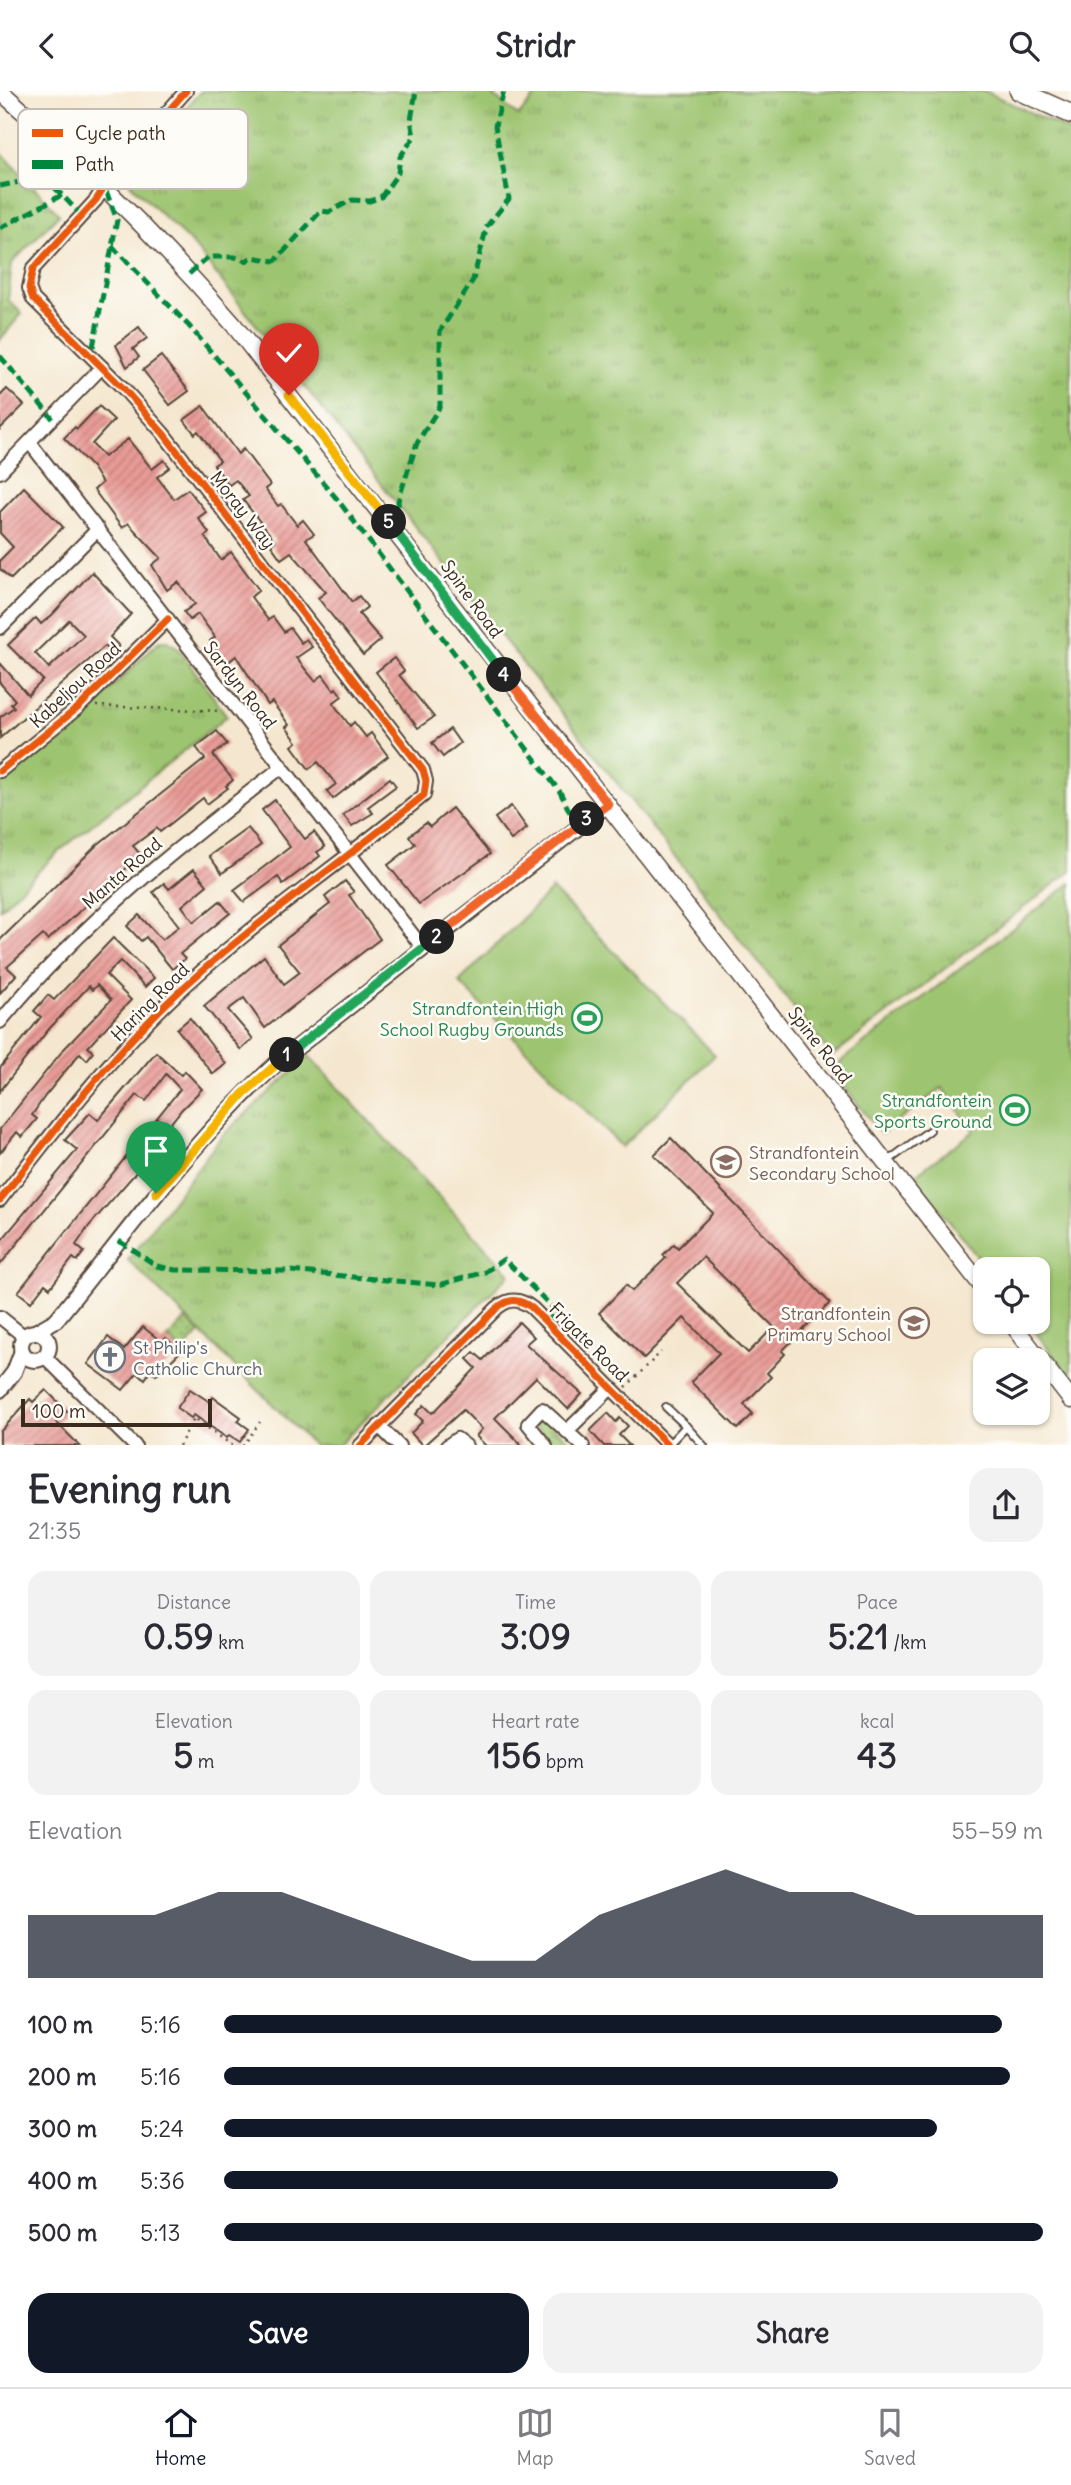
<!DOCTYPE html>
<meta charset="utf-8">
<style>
:root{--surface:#fff;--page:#f2f2f3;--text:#2b2b33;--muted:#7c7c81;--line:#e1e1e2;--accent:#111827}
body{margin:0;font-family:Delius,sans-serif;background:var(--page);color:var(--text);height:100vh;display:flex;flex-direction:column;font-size:26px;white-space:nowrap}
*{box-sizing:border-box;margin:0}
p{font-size:23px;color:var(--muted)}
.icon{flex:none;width:38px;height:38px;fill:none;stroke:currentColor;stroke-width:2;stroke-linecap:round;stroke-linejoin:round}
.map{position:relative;height:1354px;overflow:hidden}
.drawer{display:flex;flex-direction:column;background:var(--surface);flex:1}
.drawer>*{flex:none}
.buttons{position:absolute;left:973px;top:1166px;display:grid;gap:14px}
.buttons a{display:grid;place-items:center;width:77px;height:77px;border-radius:14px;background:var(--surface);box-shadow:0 2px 5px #0004;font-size:35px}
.scale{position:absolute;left:21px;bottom:18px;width:191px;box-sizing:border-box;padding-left:7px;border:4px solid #3b2a1e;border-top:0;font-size:19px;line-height:24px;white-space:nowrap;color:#3b2a1e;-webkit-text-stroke:5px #fdfcf7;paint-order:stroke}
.pin{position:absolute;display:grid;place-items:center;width:60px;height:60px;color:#fff;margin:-72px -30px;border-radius:50% 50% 50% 0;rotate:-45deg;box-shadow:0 0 7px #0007}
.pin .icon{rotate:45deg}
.km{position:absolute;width:35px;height:35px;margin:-18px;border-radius:50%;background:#222;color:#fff;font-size:19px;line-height:35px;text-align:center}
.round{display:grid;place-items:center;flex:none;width:74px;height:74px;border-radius:21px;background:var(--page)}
.head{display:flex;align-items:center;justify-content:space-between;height:119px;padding:0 28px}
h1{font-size:38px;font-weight:800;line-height:52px}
.metrics{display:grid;grid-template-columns:repeat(3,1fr);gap:10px;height:119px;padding:7px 28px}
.metrics div{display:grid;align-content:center;border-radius:18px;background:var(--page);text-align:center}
.metrics b{font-size:35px;font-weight:800}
.metrics small{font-size:19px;font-weight:400}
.metrics p{font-size:19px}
.chart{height:196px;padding:14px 28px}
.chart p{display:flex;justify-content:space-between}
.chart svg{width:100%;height:126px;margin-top:7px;fill:var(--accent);opacity:.7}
.primary-button{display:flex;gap:14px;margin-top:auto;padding:14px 28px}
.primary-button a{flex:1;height:80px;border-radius:21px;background:var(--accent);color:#fff;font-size:28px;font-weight:800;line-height:80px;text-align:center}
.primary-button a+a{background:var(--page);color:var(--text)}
ul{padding:0 28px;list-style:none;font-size:23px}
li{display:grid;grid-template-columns:112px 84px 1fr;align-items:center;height:52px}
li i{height:18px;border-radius:9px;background:var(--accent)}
header{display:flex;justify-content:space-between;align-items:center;height:91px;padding:0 28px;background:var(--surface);font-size:32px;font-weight:800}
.menu{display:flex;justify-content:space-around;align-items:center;height:98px;border-top:2px solid var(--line);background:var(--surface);font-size:19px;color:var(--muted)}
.menu a{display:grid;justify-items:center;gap:4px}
.menu .on{color:var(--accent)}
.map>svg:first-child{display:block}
</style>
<header><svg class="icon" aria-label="back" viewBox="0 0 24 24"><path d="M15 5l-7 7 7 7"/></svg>Stridr<svg class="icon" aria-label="search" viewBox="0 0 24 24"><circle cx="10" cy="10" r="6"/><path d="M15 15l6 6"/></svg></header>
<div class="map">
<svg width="1071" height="1355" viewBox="0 0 1071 1355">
<defs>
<pattern id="grass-tufts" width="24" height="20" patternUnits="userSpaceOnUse" patternTransform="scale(1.75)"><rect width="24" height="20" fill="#9dc46f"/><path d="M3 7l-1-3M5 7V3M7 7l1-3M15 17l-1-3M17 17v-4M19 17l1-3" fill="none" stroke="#819f5b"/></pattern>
<pattern id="garden-dots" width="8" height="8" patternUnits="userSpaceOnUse" patternTransform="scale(1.75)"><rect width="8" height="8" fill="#9dc46f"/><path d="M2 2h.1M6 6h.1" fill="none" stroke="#819f5b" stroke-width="1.8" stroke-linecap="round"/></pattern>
<pattern id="building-hatch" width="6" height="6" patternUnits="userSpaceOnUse" patternTransform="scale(1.75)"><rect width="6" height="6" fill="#e99b97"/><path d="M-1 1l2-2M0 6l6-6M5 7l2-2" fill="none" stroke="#be7f7b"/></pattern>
</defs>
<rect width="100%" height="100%" fill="#fdfcf7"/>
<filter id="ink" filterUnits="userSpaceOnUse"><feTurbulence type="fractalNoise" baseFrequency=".0143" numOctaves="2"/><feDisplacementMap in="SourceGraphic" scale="14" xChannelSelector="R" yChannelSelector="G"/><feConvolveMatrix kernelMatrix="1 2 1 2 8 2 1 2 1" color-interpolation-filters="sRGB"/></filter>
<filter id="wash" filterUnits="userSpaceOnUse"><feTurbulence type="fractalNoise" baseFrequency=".00686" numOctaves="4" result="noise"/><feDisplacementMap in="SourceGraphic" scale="28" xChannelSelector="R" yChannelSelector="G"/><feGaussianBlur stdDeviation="1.57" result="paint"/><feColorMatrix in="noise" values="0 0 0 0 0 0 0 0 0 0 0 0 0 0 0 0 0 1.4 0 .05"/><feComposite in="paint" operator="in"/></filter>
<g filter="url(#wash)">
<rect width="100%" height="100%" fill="#f5e7cf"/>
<!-- grass -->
<g fill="url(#grass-tufts)" stroke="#6c7746" stroke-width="2">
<path d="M201 0H488L518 25 540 0H985L1071 41V780L832 965 194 155 130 93 158 48Z"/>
<path d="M0 60 59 123 12 172 8 209 22 222 0 249Z"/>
<path d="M159 550H168L178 557 227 625 57 762 0 818V694L60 648Z"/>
<path d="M309 965 510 1183 339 1354 314 1355 128 1169 222 1045Z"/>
<path d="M541 1325 574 1354H554L535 1336V1332Z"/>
</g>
<!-- garden -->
<path fill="url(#garden-dots)" stroke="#6c7746" stroke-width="2" d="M186 1228 200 1242 182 1261 168 1247Z"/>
<!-- pitch -->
<g fill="#9dc46f" stroke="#6c7746" stroke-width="2">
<path d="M1071 792V1287L1027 1230H1038V1178H987L914 1085 974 1040 942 997 881 1043 831 978Z"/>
<path d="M552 798 715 964 622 1056 459 891Z"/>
</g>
<g id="blocks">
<!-- building -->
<g fill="url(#building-hatch)" fill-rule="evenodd">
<path d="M139 236 147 247 133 258 139 266 127 276 116 254Z"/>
<path d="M161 265 189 300 170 314 143 279Z"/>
<path d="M7 298 24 314 0 338V305Z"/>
<path d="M99 315 114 329 92 353 104 366 128 348 152 378 164 369 170 376 157 386 174 408 188 398 206 421 198 427 209 442 205 446 221 469 231 461 259 499 251 506 268 529 273 526 284 541 290 537 301 552 306 548 312 556 296 567 315 590 323 584 334 599 336 597 342 605 333 612 350 635 354 631 366 646 371 642 388 665 333 708 327 700 336 693 318 671 309 678 292 655 297 651 286 636 289 634 272 611 268 614 236 565 227 572 210 550 215 546 198 523 190 529 184 521 195 513 178 491 167 499 152 474 161 467 128 432 122 437 94 399 102 392 92 376 64 347 75 336 77 338Z"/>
<path d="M203 315 238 363 243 358 270 394 265 398 278 415 281 413 297 434 303 429 314 443 306 448 352 511 359 505 367 516 359 523 381 549 363 564 318 507 326 501 291 461 281 468 271 454 275 450 243 409 249 405 236 389 229 394 214 374 220 370 198 340 195 343 184 329Z"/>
<path d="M24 396 63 436 11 488 0 478V469L13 456 0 442V421Z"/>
<path d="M92 481 131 523 110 546 119 555 112 562 105 555 0 647V626L14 616 11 613 15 609 0 592V572L28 604 43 589 8 554 36 527 41 533 52 524ZM69 529 84 544 49 577 35 562Z"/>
<path d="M394 567 404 580 399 584 434 626 418 637 376 581Z"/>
<path d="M450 638 460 652 443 666 432 652Z"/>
<path d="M217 640 227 653 213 664 233 689 226 695 228 697 207 713 203 707 160 741 157 737 133 755 141 764 48 849 43 844 7 876 16 884 0 902V849L97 754 205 668 196 656Z"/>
<path d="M390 687 396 695 368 716 373 722 352 735 343 724Z"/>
<path d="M275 709 305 748 314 741 325 756 317 761 320 765 283 793 278 786 244 811 234 799 290 756 262 719Z"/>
<path d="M511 715 527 737 511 749 495 727Z"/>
<path d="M452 717 490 763 419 813 388 774 415 753 409 745 426 732 430 736Z"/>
<path d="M248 737 261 754 222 782 209 765Z"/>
<path d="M194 778 207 794 182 815 194 831 220 810 230 822 180 863 185 868 172 878 146 846 141 850 127 835 139 824 162 849 179 835 153 801 164 792 169 798Z"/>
<path d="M345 790 354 801 349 804 380 848 265 937 244 907 228 919 253 948 241 959 204 915 264 865 284 893 300 881 278 854 330 813 325 806Z"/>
<path d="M113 847 154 887 145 896 120 870 106 884 131 909 88 956 93 961 87 969 80 962 45 1005 32 1024 37 1028 22 1046 17 1041 0 1062V1038L64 958 111 909 97 894 92 899 89 895 49 938 0 1000V977L41 926 34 920 48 904 54 909Z"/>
<path d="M190 927 226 973 213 983 177 938Z"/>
<path d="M156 961 181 984 185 980 202 998 182 1018 136 1076 139 1078 89 1135 76 1154 84 1161 77 1170 73 1167 50 1197 45 1193 31 1211 18 1201 180 998 166 983 146 1010 137 1004 0 1174V1151L77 1059 65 1049 90 1022 98 1029Z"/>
<path d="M671 1047 830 1212 782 1260 785 1263 767 1282 771 1286 744 1313 753 1323 738 1338 691 1291 719 1262 684 1227 644 1267 599 1222 626 1194 632 1200 666 1167 663 1164 674 1153 678 1157 713 1122 654 1064ZM703 1166 774 1236 748 1262 677 1192Z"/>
<path d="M519 1231 534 1246 526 1253 582 1303 568 1318 536 1286 495 1327 523 1355H486L476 1345 482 1338 463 1319 423 1355 411 1342 423 1330 416 1323 424 1314 432 1322 437 1318 476 1277 467 1268 474 1261 483 1269Z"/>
<path d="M143 1236 162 1251 166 1247 180 1261 156 1284 151 1279 145 1288 137 1282 123 1299 88 1273 108 1246 124 1259Z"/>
<path d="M190 1298 210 1311 213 1306 241 1326 238 1330 249 1338 240 1351 229 1344 227 1347 194 1324 191 1327 177 1317Z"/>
<path d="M46 1299 67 1320 56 1331 80 1355H0V1341L30 1308 33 1311Z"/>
<path d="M608 1322 616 1331 620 1327 628 1335 619 1344 630 1355H604L590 1340Z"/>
</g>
</g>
</g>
<g filter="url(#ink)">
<use href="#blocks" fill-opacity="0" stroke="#574639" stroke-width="2"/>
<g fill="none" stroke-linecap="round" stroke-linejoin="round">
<!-- service casing -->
<g stroke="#574639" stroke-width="10">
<g id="service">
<path d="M888 1070 930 1039"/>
<path d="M666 1316 686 1335 668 1354"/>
<path d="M686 1335 704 1355"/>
</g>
</g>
<!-- minor casing -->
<g stroke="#574639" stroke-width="16">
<g id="minor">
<path d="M30 352 423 857"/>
<path d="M0 381 102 276"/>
<path d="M0 537 98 438"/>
<path d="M0 680 80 615 168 528"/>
<path d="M0 931C81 832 180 754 282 676"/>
<path d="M0 1109C53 1041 106 971 168 911 247 835 340 774 424 704L426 690 423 679 163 342 123 297 33 208 29 197 33 178 96 109 112 83 186 0"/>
<path d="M0 1226 25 1246"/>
<path d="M44 1265 135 1355"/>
<path d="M379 1335 399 1355"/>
<path d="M568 1339 611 1297"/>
<path d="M360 1355 497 1217C509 1207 519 1207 532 1217L669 1355"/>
<path d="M447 1355 457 1348 466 1355"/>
<path d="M546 1355 528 1333 542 1318 583 1355"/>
</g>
</g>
<!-- tertiary casing -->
<g stroke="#574639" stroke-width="18">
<g id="tertiary">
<path d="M35 1241 56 1229C127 1142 192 1050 276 973L608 713"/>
<circle cx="35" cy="1255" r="14"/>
<path d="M0 1299 14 1281 22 1260"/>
</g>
</g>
<!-- secondary casing -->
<g stroke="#574639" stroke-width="19">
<g id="secondary">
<path d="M0 0C83 72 161 150 233 233L985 1199"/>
<path d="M1010 1230 1071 1309"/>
</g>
</g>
<!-- primary casing -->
<g stroke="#574639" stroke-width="21">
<path id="primary" d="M1019 0 1071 23"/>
</g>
<!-- path -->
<g stroke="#574639" stroke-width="2.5" stroke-dasharray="2 5" stroke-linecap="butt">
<path d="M96 615 222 620"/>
<path d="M626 1296 661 1261"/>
<path d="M179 1355 194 1327 233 1355"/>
<path d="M243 1355 260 1331"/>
</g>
<!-- service -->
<use href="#service" stroke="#fff" stroke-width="6"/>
<!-- minor -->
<use href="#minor" stroke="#fff" stroke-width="12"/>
<!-- tertiary -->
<use href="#tertiary" stroke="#fff" stroke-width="14"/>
<!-- secondary -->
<use href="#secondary" stroke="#fff" stroke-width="16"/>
<!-- primary -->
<use href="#primary" stroke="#fff" stroke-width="18"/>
<!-- quiet -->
<g stroke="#00873e" stroke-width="5" stroke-dasharray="10 5" stroke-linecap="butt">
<path d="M0 95 44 86 62 104"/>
<path d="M0 137 62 104 82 125"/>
<path d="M112 155 189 235 337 408 560 701 577 736"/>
<path d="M189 183 208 166H235L246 170 252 166 275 170 321 120 329 121 352 109 370 110 381 106 398 82 400 66 414 46 411 29 416 0"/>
<path d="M93 256 117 129 105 97"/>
<path d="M0 265 53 328"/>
<path d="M400 445 398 410 417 352 440 315V240L473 189 487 135 509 108 495 35 504 0"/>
<path d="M119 1150 157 1175 176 1179 290 1180 439 1194 485 1181 504 1168 557 1221 546 1232"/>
</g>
<!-- cycleway casing -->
<g stroke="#fdfcf7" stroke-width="11">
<g id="cycleway">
<path d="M0 680 80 615 168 528"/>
<path d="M0 1109C53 1041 106 971 168 911 247 835 340 774 424 704L426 690 423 679 163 342 123 297 33 208 29 197 33 178 96 109 112 83 186 0"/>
<path d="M360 1355 497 1217C509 1207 519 1207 532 1217L669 1355"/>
</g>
</g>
<!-- cycleway -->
<use href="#cycleway" stroke="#e8590c" stroke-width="7"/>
</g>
</g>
<g fill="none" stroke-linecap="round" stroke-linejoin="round" filter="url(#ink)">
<!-- split-1 casing -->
<g stroke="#fff" stroke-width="14">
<path id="split-1" d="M156 1102 243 1003 287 964"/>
</g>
<!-- split-2 casing -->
<g stroke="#fff" stroke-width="14">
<path id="split-2" d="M287 964 437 846"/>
</g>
<!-- split-3 casing -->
<g stroke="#fff" stroke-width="14">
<path id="split-3" d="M437 846 587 728"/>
</g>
<!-- split-4 casing -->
<g stroke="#fff" stroke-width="14">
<path id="split-4" d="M504 584 608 713 587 728"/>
</g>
<!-- split-5 casing -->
<g stroke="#fff" stroke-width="14">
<path id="split-5" d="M389 431 504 584"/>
</g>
<!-- split-6 casing -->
<g stroke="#fff" stroke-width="14">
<path id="split-6" d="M289 304 389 431"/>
</g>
<!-- split-1 -->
<use href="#split-1" stroke="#f5b400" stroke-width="9"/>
<!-- split-2 -->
<use href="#split-2" stroke="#22a559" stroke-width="9"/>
<!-- split-3 -->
<use href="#split-3" stroke="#f0652b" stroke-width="9"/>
<!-- split-4 -->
<use href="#split-4" stroke="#f0652b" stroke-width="9"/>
<!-- split-5 -->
<use href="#split-5" stroke="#22a559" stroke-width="9"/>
<!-- split-6 -->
<use href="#split-6" stroke="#f5b400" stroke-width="9"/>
</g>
<!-- icons -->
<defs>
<g id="stadium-ring" transform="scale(1.575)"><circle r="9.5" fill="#fdfcf7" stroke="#2e9e5b" stroke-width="1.5"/><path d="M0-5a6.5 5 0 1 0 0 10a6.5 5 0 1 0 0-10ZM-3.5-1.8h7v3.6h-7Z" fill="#2e9e5b"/></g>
<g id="school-ring" transform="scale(1.575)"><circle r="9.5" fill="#fdfcf7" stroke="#8d6e63" stroke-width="1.5"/><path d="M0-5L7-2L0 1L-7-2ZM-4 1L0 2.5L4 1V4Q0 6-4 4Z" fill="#8d6e63"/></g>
<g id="church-ring" transform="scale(1.575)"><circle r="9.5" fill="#fdfcf7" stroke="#6b7280" stroke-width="1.5"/><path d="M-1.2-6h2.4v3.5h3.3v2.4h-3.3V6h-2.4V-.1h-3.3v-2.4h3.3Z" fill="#6b7280"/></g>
</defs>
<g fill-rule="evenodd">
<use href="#stadium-ring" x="587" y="927"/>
<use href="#stadium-ring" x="1015" y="1019"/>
<use href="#school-ring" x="726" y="1071"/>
<use href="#school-ring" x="914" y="1232"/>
<use href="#church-ring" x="110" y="1266"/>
</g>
<g text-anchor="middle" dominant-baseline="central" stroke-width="5" stroke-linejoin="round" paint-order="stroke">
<!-- street labels -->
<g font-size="18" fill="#3b2a1e" stroke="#fdfcf7">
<text transform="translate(243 419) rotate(52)">Moray Way</text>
<text transform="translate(472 508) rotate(54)">Spine Road</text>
<text transform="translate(75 594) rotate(-43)">Kabeljou Road</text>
<text transform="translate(240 594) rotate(52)">Sardyn Road</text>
<text transform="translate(122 782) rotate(-41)">Manta Road</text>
<text transform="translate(150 911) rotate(-45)">Haring Road</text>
<text transform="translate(820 954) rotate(52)">Spine Road</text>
<text transform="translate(589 1251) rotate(45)">Frigate Road</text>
</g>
<!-- leisure labels -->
<g font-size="18" fill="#27864d" stroke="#fdfcf7" text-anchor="end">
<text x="564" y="917">Strandfontein High<tspan x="564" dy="21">School Rugby Grounds</tspan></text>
<text x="992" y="1009">Strandfontein<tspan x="992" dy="21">Sports Ground</tspan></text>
</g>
<!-- education labels -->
<g font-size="18" fill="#785e54" stroke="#fdfcf7" text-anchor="start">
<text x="749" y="1061">Strandfontein<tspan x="749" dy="21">Secondary School</tspan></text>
<text x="891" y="1222" text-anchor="end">Strandfontein<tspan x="891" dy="21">Primary School</tspan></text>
</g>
<!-- worship labels -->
<g font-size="18" fill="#5b616d" stroke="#fdfcf7" text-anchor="start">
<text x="133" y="1256">St Philip's<tspan x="133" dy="21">Catholic Church</tspan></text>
</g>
</g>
<!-- legend -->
<rect x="18" y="18" width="230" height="80" rx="10" fill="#fdfcf7" stroke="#c3bdb6" stroke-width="2"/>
<rect x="32" y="38" width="31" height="8" fill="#e8590c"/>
<rect x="32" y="69" width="31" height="9" fill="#00873e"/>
<g font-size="19" fill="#3b2a1e">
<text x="75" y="49">Cycle path</text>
<text x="75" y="80">Path</text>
</g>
</svg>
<div class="buttons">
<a><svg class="icon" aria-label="locate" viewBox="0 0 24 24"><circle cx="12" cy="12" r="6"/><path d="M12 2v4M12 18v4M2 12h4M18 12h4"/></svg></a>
<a><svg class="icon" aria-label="layers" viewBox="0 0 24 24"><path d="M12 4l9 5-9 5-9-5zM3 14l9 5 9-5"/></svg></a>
</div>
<div class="scale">100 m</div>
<div class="pin" style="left:156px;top:1102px;background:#1e9e55"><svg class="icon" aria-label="arrive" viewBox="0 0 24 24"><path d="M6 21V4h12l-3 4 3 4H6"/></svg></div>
<div class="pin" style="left:289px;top:304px;background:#d93025"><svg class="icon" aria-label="check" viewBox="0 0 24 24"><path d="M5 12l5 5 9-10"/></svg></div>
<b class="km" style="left:287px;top:964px">1</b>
<b class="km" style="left:437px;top:846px">2</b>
<b class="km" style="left:587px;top:728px">3</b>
<b class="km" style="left:504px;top:584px">4</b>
<b class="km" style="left:389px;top:431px">5</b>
</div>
<section class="drawer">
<div class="head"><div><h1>Evening run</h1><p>21:35</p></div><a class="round"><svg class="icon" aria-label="share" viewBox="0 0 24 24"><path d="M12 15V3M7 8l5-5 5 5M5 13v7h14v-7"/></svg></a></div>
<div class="metrics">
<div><p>Distance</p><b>0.59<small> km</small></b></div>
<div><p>Time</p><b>3:09</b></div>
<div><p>Pace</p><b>5:21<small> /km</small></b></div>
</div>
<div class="metrics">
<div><p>Elevation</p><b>5<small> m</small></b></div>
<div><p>Heart rate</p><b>156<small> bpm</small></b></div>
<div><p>kcal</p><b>43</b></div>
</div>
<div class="chart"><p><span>Elevation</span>55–59 m</p>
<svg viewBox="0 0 160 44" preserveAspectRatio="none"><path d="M0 44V22L10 22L20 22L30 14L40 14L50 22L60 30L70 38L80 38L90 22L100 14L110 6L120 14L130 14L140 22L150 22L160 22V44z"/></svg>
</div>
<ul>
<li><b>100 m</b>5:16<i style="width:95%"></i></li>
<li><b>200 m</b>5:16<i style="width:96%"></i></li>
<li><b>300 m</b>5:24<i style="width:87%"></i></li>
<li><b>400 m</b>5:36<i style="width:75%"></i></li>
<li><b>500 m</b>5:13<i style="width:100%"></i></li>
</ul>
<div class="primary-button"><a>Save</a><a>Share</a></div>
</section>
<nav class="menu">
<a class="on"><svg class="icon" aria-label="home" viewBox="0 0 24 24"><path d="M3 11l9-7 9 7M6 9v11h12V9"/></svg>Home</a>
<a><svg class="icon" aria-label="map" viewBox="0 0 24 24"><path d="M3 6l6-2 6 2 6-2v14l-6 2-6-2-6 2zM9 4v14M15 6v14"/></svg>Map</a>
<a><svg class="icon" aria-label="saved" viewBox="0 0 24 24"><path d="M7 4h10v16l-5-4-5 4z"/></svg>Saved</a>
</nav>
